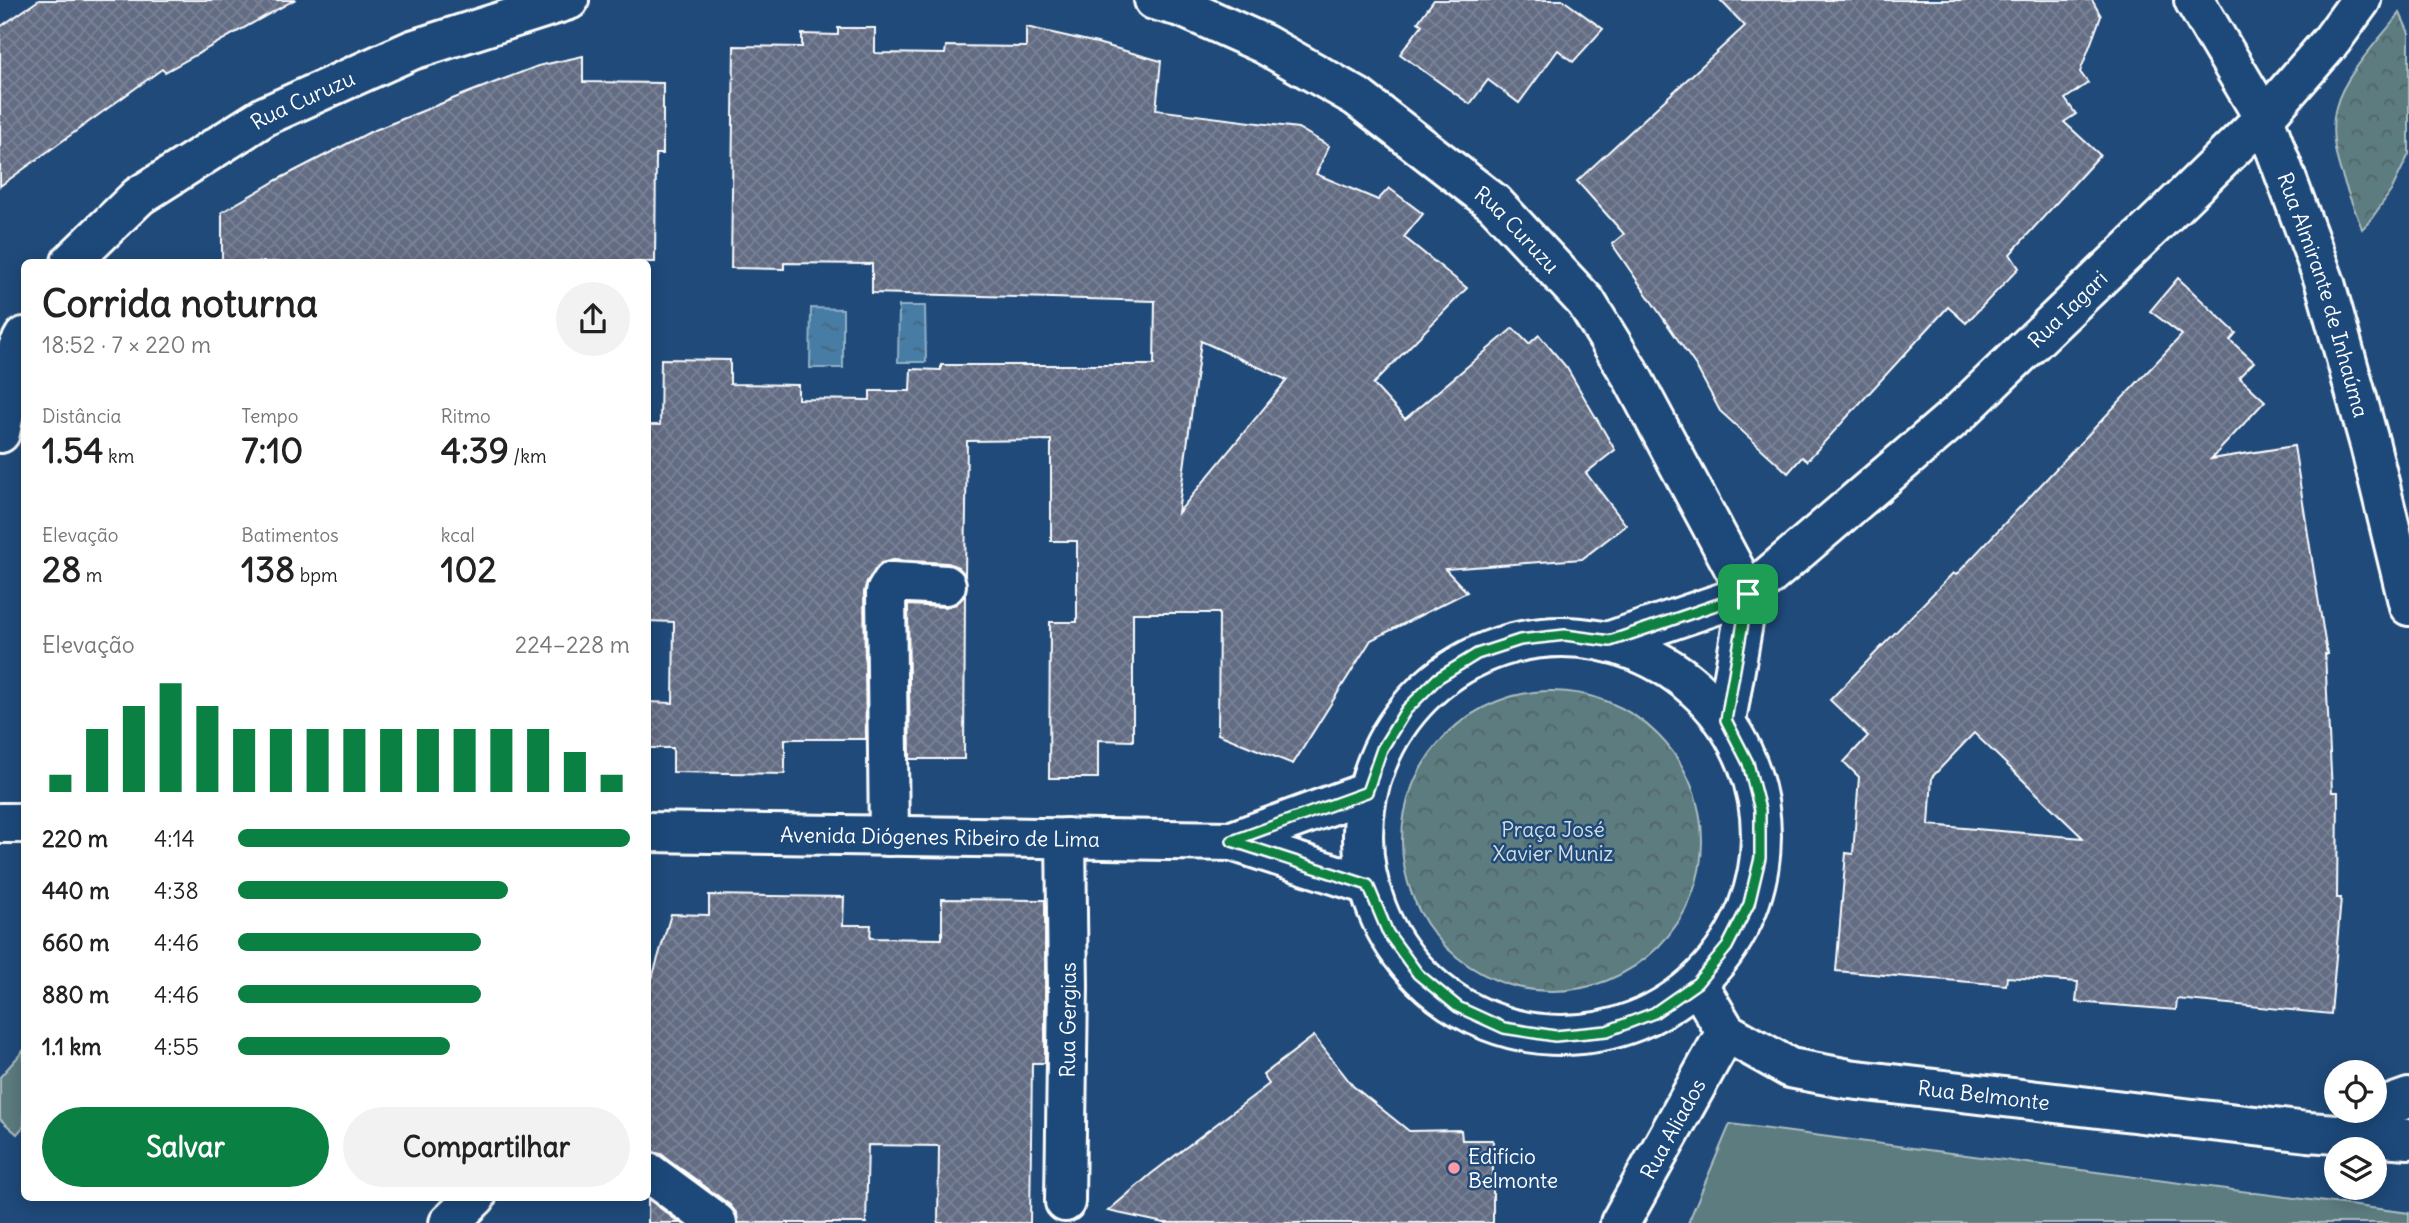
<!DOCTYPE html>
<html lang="pt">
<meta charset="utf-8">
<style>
:root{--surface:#fff;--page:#f2f2f2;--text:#222;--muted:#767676;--accent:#0b8043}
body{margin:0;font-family:Delius,sans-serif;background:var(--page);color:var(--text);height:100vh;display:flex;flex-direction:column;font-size:26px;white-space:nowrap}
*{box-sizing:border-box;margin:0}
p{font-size:23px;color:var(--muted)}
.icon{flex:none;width:38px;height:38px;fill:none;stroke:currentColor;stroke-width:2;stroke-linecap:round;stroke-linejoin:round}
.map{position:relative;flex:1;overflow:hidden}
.sheet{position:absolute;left:21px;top:259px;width:630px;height:942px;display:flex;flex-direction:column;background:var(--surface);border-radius:10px;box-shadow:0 4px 18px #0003}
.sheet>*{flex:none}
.fabs{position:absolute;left:2324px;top:1060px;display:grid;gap:14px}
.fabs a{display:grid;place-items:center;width:63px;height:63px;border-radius:50%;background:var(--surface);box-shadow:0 4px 18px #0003;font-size:35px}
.pin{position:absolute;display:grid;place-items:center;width:60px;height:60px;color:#fff;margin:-30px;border-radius:14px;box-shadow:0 4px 10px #0006}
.round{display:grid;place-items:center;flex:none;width:74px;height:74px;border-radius:37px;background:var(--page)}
.summary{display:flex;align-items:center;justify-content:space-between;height:119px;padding:0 21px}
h1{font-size:38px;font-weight:700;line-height:52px}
.figures{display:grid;grid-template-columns:repeat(3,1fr);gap:10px;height:119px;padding:7px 21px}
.figures div{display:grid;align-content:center}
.figures b{font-size:35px;font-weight:700}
.figures small{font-size:19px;font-weight:400}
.figures p{font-size:19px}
.chart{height:196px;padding:14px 21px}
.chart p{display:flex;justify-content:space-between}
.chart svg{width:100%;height:126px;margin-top:7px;stroke:var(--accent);stroke-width:6}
.primary-button{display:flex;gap:14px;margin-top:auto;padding:14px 21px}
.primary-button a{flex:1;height:80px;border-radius:42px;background:var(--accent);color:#fff;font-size:28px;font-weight:700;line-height:80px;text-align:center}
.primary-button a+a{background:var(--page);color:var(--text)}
ul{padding:0 21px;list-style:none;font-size:23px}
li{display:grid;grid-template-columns:112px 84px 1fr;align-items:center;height:52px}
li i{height:18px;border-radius:9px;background:var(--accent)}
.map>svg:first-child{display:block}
</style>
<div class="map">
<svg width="2409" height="1223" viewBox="0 0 2409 1223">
<defs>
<pattern id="park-crowns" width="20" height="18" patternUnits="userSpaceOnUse" patternTransform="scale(1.75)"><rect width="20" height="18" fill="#5b7b80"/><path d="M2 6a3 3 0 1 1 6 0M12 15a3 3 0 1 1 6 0" fill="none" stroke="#546466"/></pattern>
<pattern id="water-ripples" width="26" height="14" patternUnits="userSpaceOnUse" patternTransform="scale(1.75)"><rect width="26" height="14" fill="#467ba4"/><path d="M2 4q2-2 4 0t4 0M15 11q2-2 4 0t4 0" fill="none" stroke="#496478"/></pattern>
<pattern id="building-cross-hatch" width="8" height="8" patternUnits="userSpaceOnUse" patternTransform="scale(1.75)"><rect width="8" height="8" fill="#626c83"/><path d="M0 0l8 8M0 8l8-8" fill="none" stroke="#7a8296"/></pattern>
</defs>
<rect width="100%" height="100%" fill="#1f4a7a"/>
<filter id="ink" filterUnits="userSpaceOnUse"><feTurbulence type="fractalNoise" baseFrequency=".0143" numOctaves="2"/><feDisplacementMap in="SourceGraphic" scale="14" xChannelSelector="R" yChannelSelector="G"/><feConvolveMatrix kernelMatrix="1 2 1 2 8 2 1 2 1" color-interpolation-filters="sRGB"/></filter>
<g filter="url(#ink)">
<!-- grass -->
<g fill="#5b7b80" stroke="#adbdc0" stroke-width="2">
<path d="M24 1050V1126L17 1134 0 1119V1077Z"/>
<path d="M1730 1124 2409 1213V1223H1688Z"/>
</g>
<!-- park -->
<g fill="url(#park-crowns)" stroke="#adbdc0" stroke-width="2">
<path d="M2400 13 2409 33V154L2391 191 2369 222 2362 229C2349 193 2325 147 2336 107 2344 75 2380 39 2400 13Z"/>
<circle cx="1552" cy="841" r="150"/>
</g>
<!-- water -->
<g fill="url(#water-ripples)" stroke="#90b0c8" stroke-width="2">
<path d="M899 306H925L926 362H898Z"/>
<path d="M811 308 843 309V368H810Z"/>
</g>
<!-- building -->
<g fill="url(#building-cross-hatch)" stroke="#fff" stroke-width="2" fill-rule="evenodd">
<path d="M39 0H294L165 72 162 69 0 186V27Z"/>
<path d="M1434 0H1563L1603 29 1573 62 1558 50 1519 103 1488 80 1470 104 1400 54 1422 25 1418 22Z"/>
<path d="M1720 0H2092L2101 16 2080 72 2088 83 2065 99 2076 114 2064 122 2100 155 2010 254 2019 268 1966 323 1948 307 1807 461 1802 457 1788 473 1720 411 1696 366 1612 244 1624 234 1577 181 1745 26Z"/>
<path d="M1026 27 1097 43 1161 61 1156 110 1298 128 1329 146 1316 174 1378 200 1389 188 1423 214 1404 237 1467 288 1373 384 1405 419 1513 328 1529 344 1539 335 1567 368 1615 450 1586 473 1626 525 1582 559 1445 569 1467 592 1371 640 1293 764 1218 734 1219 613H1133V741L1098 740V778H1049L1050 622H1077V541H1051V440L967 441 965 575 958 567 948 563 893 560 881 563 867 581 864 592 866 739H785V774L673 772V748H648V702L673 703 674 622 648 621V425H660L661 359 730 360V384L798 385V399L870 400V391H910L911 369 941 370V365H1154L1155 301 872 293V264L784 263V269L731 268 734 46 802 47V34L838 35V28H875V53L945 54 946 46 1026 47ZM1201 341 1287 380 1178 513Z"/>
<path d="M583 56V82L663 83V154H656L655 262H222V212L277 180 370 132 470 92 538 66Z"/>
<path d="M2178 278 2236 333 2230 340 2254 362 2239 377 2265 401 2211 459 2294 446 2327 654H2325L2332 792H2338L2337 898H2341L2331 1014 2177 999 2176 1010 2076 1002 2078 982 2007 977 2006 985 1836 971 1846 853 1853 854 1859 777 1844 762 1868 736 1830 700 1953 573 1956 575 2182 335 2150 311ZM1974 733 2083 838 1929 825 1932 777Z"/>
<path d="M965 594 964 759H910L908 605 945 607 956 604Z"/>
<path d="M709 895 844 897 843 925H871L870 938 942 939V899L1045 900V1063H1032L1030 1223H938L939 1146 868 1145 866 1223H738L737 1214 730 1205 661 1154 648 1151V992L671 914 709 915Z"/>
<path d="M1314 1036 1353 1086 1409 1131 1461 1130 1462 1140H1493V1223H1164L1108 1211 1151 1174 1269 1084 1263 1075Z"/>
<path d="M648 1199 680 1223H648Z"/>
</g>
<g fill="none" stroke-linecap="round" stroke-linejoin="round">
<!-- street casing -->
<g stroke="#fff" stroke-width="44">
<g id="street">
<path id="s1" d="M1154 0 1181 7 1264 44 1357 97 1494 203 1586 302 1632 377 1748 594"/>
<path id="s2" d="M2194 0 2264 118 2325 283 2370 445 2409 606"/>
<path id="s3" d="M71 262 139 196 265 116 412 50 569 0"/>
<path d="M0 433 18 348 24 337"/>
<path id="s4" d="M1610 641 1748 594 1958 414 2166 214 2264 118 2332 40 2361 0"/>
<path d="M1726 721 1748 594"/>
<path d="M889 836 886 592 892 582 946 585"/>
<path d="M648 1172 717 1223"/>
<path id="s5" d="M1065 1202 1068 986 1066 838"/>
<path d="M449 1223 476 1197"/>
<path id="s6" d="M1620 1223 1726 1032"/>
</g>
</g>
<!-- secondary casing -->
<g stroke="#fff" stroke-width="44">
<g id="secondary">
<circle cx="1562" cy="836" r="199"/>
<path d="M0 823H24"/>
<path id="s7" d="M648 832 1232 841 1368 885"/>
<path d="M1232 841 1367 792"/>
<path id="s8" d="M1697 983 1726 1032 1790 1068 1849 1079 2167 1116 2308 1132 2409 1139"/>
<path d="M2375 1110 2409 1098"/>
</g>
</g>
<!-- street -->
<use href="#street" stroke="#1f4a7a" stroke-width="38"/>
<!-- secondary -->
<use href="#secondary" stroke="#1f4a7a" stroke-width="38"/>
</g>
</g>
<g fill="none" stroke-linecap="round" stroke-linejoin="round" filter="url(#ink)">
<!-- route casing -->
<g stroke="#fff" stroke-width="14">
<path id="route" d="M1748 594 1726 720 1748 763 1760 810V858L1749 904 1727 947 1697 983 1654 1013 1607 1031 1555 1036 1504 1028 1458 1007 1418 974 1388 933 1368 885 1232 841 1367 792 1382 749 1406 710 1438 678 1477 654 1520 640 1565 635 1610 641Z"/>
</g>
<!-- route -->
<use href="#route" stroke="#0b8043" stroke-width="9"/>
</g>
<!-- markers -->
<circle fill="#ff9aa2" stroke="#1f4a7a" stroke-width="2.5" cx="1454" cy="1168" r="7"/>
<g text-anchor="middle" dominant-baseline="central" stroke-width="5" stroke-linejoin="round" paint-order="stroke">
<!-- street labels -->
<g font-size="21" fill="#fff" stroke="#1f4a7a">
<text stroke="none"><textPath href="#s3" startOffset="285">Rua Curuzu</textPath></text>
<text stroke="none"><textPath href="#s1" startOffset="434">Rua Curuzu</textPath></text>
<text stroke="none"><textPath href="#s2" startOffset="324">Rua Almirante de Inhaúma</textPath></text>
<text stroke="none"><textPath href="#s4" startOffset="574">Rua Iagari</textPath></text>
<text stroke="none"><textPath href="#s7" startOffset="292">Avenida Diógenes Ribeiro de Lima</textPath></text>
<text stroke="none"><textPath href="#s5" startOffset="182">Rua Gergias</textPath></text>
<text stroke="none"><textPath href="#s8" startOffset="326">Rua Belmonte</textPath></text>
<text stroke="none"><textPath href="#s6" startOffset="108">Rua Aliados</textPath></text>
</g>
<!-- park labels -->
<g font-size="21" fill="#d6dedf" stroke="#1f4a7a">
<text x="1553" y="829">Praça José<tspan x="1553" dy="24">Xavier Muniz</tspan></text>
</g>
<!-- poi labels -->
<g font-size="21" fill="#fff" stroke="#1f4a7a" text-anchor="start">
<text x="1468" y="1156">Edifício<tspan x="1468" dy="24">Belmonte</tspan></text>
</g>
</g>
</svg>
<div class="fabs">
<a><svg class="icon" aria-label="locate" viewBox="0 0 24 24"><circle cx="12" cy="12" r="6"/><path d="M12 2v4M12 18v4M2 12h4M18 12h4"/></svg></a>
<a><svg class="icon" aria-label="layers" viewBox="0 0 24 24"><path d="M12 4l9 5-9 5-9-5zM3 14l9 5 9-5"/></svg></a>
</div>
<div class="pin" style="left:1748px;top:594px;background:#1e9e55"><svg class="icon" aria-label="arrive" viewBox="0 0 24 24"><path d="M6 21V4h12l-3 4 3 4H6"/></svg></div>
<section class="sheet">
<div class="summary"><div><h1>Corrida noturna</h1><p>18:52 · 7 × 220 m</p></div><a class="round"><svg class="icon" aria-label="share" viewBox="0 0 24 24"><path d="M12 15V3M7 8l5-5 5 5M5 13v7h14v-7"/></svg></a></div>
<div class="figures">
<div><p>Distância</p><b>1.54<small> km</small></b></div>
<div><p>Tempo</p><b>7:10</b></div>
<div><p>Ritmo</p><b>4:39<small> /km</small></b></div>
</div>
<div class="figures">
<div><p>Elevação</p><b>28<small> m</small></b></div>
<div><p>Batimentos</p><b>138<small> bpm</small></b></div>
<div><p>kcal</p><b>102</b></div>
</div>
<div class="chart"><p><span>Elevação</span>224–228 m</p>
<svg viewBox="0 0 160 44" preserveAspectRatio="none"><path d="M5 44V38M15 44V22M25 44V14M35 44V6M45 44V14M55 44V22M65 44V22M75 44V22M85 44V22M95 44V22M105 44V22M115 44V22M125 44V22M135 44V22M145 44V30M155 44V38"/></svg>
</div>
<ul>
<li><b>220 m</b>4:14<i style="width:100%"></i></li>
<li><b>440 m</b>4:38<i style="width:69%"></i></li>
<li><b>660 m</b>4:46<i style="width:62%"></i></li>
<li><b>880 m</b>4:46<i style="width:62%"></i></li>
<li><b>1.1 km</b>4:55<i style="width:54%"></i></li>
</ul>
<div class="primary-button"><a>Salvar</a><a>Compartilhar</a></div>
</section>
</div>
